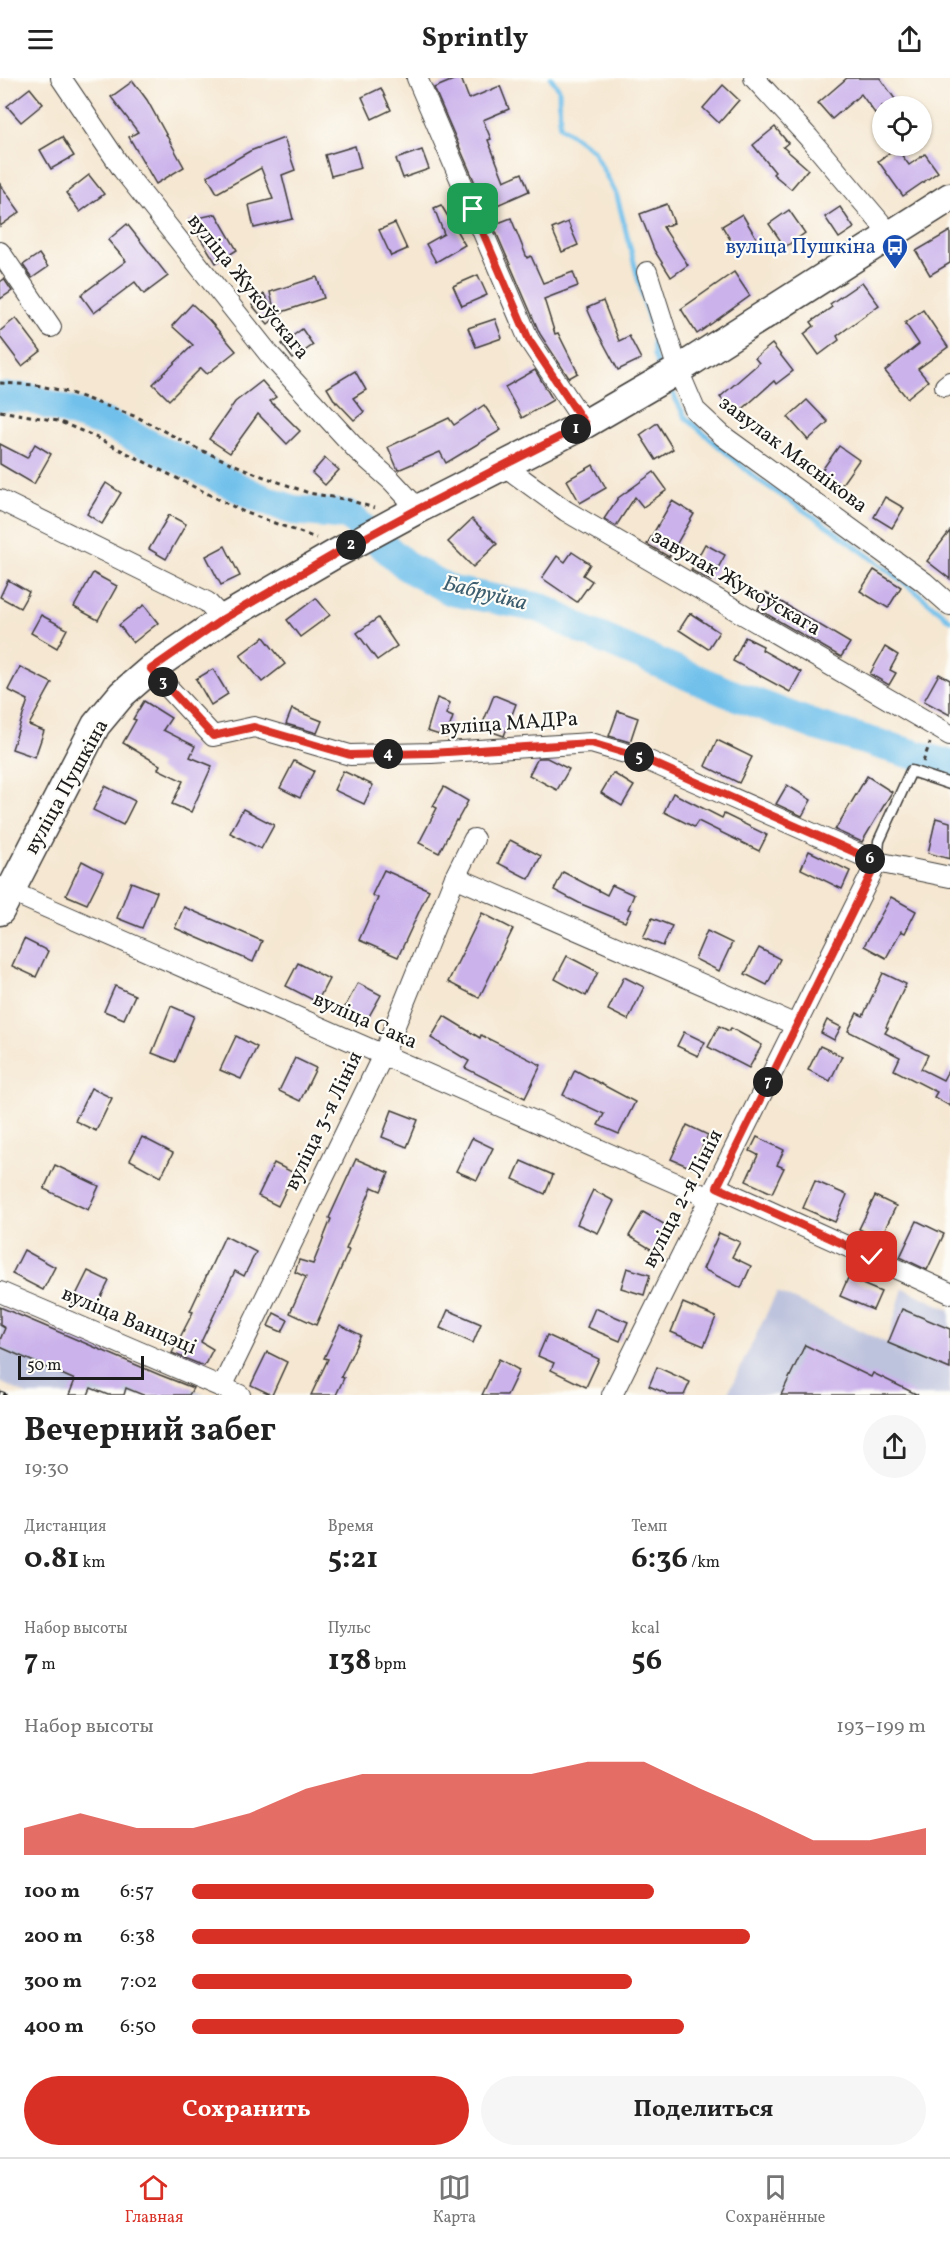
<!DOCTYPE html>
<html lang="ru">
<meta charset="utf-8">
<style>
:root{--surface:#fff;--page:#f6f6f6;--text:#222;--muted:#767676;--line:#e0e0e0;--accent:#d93025}
body{margin:0;font-family:Vollkorn,serif;background:var(--page);color:var(--text);height:100vh;display:flex;flex-direction:column;font-size:22px;white-space:nowrap}
*{box-sizing:border-box;margin:0}
p{font-size:20px;color:var(--muted)}
.icon{flex:none;width:33px;height:33px;fill:none;stroke:currentColor;stroke-width:2;stroke-linecap:round;stroke-linejoin:round}
.map{position:relative;height:1317px;overflow:hidden}
.panel{display:flex;flex-direction:column;background:var(--surface);flex:1}
.panel>*{flex:none}
.buttons{position:absolute;left:872px;top:18px;display:grid;gap:12px}
.buttons a{display:grid;place-items:center;width:60px;height:60px;border-radius:50%;background:var(--surface);box-shadow:0 2px 4px #0004;font-size:30px}
.scale{position:absolute;left:18px;bottom:15px;width:126px;box-sizing:border-box;padding-left:6px;border:3px solid #1c1c1c;border-top:0;font-size:16px;line-height:21px;white-space:nowrap;color:#1c1c1c;-webkit-text-stroke:4px #fdfcf7;paint-order:stroke}
.pin{position:absolute;display:grid;place-items:center;width:51px;height:51px;color:#fff;margin:-26px;border-radius:12px;box-shadow:0 3px 9px #0006}
.km{position:absolute;width:30px;height:30px;margin:-15px;border-radius:50%;background:#222;color:#fff;font-size:16px;line-height:30px;text-align:center}
.round{display:grid;place-items:center;flex:none;width:63px;height:63px;border-radius:32px;background:var(--page)}
.overview{display:flex;align-items:center;justify-content:space-between;height:102px;padding:0 24px}
h1{font-size:33px;font-weight:700;line-height:45px}
.figures{display:grid;grid-template-columns:repeat(3,1fr);gap:9px;height:102px;padding:6px 24px}
.figures div{display:grid;align-content:center}
.figures b{font-size:30px;font-weight:700}
.figures small{font-size:16px;font-weight:400}
.figures p{font-size:16px}
.chart{height:168px;padding:12px 24px}
.chart p{display:flex;justify-content:space-between}
.chart svg{width:100%;height:108px;margin-top:6px;fill:var(--accent);opacity:.7}
.action{display:flex;gap:12px;margin-top:auto;padding:12px 24px}
.action a{flex:1;height:69px;border-radius:36px;background:var(--accent);color:#fff;font-size:24px;font-weight:700;line-height:69px;text-align:center}
.action a+a{background:var(--page);color:var(--text)}
ul{padding:0 24px;list-style:none;font-size:20px}
li{display:grid;grid-template-columns:96px 72px 1fr;align-items:center;height:45px}
li i{height:15px;border-radius:8px;background:var(--accent)}
header{display:flex;justify-content:space-between;align-items:center;height:78px;padding:0 24px;background:var(--surface);font-size:27px;font-weight:700}
.dock{display:flex;justify-content:space-around;align-items:center;height:84px;border-top:2px solid var(--line);background:var(--surface);font-size:16px;color:var(--muted)}
.dock a{display:grid;justify-items:center;gap:3px}
.dock .selected{color:var(--accent)}
.map>svg:first-child{display:block}
</style>
<header><svg class="icon" aria-label="menu" viewBox="0 0 24 24"><path d="M4 6h16M4 12h16M4 18h16"/></svg>Sprintly<svg class="icon" aria-label="share" viewBox="0 0 24 24"><path d="M12 15V3M7 8l5-5 5 5M5 13v7h14v-7"/></svg></header>
<div class="map">
<svg width="950" height="1317" viewBox="0 0 950 1317">
<rect width="100%" height="100%" fill="#fdfcf7"/>
<filter id="ink" filterUnits="userSpaceOnUse"><feTurbulence type="fractalNoise" baseFrequency=".0167" numOctaves="2"/><feDisplacementMap in="SourceGraphic" scale="12" xChannelSelector="R" yChannelSelector="G"/><feConvolveMatrix kernelMatrix="1 2 1 2 8 2 1 2 1" color-interpolation-filters="sRGB"/></filter>
<filter id="wash" filterUnits="userSpaceOnUse"><feTurbulence type="fractalNoise" baseFrequency=".008" numOctaves="4" result="noise"/><feDisplacementMap in="SourceGraphic" scale="24" xChannelSelector="R" yChannelSelector="G"/><feGaussianBlur stdDeviation="1.35" result="paint"/><feColorMatrix in="noise" values="0 0 0 0 0 0 0 0 0 0 0 0 0 0 0 0 0 1.4 0 .05"/><feComposite in="paint" operator="in"/></filter>
<g filter="url(#wash)">
<rect width="100%" height="100%" fill="#f5e7d1"/>
<!-- industrial -->
<g fill="#bec3dd">
<path d="M903 1210 950 1232V1317H727L777 1214 887 1265Z"/>
<path d="M0 1229 205 1317H27L0 1304Z"/>
</g>
<g fill="none" stroke-linecap="round" stroke-linejoin="round">
<!-- stream -->
<g stroke="#6fc0eb" stroke-width="5">
<path d="M551 0 559 11 560 48 593 72 617 118 653 258 654 278 660 291"/>
<path d="M669 308 685 339 757 401 836 454 914 512 950 542"/>
</g>
<!-- river -->
<path stroke="#6fc0eb" stroke-width="30" d="M0 319 29 320 107 346 256 418 293 432 348 437 409 490 452 513 541 530 583 552 726 614 817 648 950 687"/>
</g>
<g id="blocks">
<!-- building -->
<g fill="#cbb2eb">
<path d="M458 0H461L469 21 500 8 509 31 483 42 491 61 488 62 504 103 522 95 529 113 495 128 487 110 479 114 434 10Z"/>
<path d="M847 0H880L900 28H882V45L861 16 832 41 818 25Z"/>
<path d="M133 3 147 22 184 89 156 106 129 59 138 54 111 19Z"/>
<path d="M723 7 739 22 719 45 703 30Z"/>
<path d="M30 10 43 26 21 44 7 28Z"/>
<path d="M381 10 391 32 372 41 362 19Z"/>
<path d="M775 49 788 65 783 69 808 91 791 111 773 96 775 94 753 67Z"/>
<path d="M62 59 74 78 51 91 40 72Z"/>
<path d="M284 60 295 92 282 97 293 141 254 150 249 127 273 121 261 90 217 115 207 98 250 73Z"/>
<path d="M355 68 361 90 331 98 325 77Z"/>
<path d="M422 72 429 91 403 100 396 81Z"/>
<path d="M893 72H898L909 87 925 76 938 94 903 118 878 83Z"/>
<path d="M89 97 104 116 80 134 66 115Z"/>
<path d="M0 106 20 134 0 148Z"/>
<path d="M667 126 674 145 663 149 688 187 671 199 654 172 640 136Z"/>
<path d="M441 127 465 167 436 184 426 166 444 156 434 130Z"/>
<path d="M840 129 854 150 839 160 825 139Z"/>
<path d="M789 132 805 155 785 169 769 146Z"/>
<path d="M216 136 237 172 216 185 189 142Z"/>
<path d="M742 136 757 161 737 173 722 148Z"/>
<path d="M511 140 527 180 531 178 543 205 573 194 578 208 544 221 555 256 558 255 578 295 569 300 540 256 493 147Z"/>
<path d="M568 144 578 167 562 174 552 151Z"/>
<path d="M395 145 407 171 391 178 379 152Z"/>
<path d="M127 146 168 198 144 216 135 204 94 235 81 217 126 183 108 162Z"/>
<path d="M950 153V185L930 197 916 173Z"/>
<path d="M39 176 48 189 32 200 23 187Z"/>
<path d="M734 194 750 218 697 256 681 231Z"/>
<path d="M478 197 487 217 462 228 453 208Z"/>
<path d="M317 199 324 220 276 236 277 238 268 246 252 227 264 216 275 235 270 214Z"/>
<path d="M4 201 12 213 0 221V204Z"/>
<path d="M862 204 879 227 837 258 839 262 819 277 804 256 814 248 811 244 832 229 830 226Z"/>
<path d="M603 223 619 263 629 258 641 281 618 292 597 253 587 230Z"/>
<path d="M192 226 209 242 236 273 207 296 201 290 169 322 153 306 193 267 172 248Z"/>
<path d="M923 232 948 269 918 291 928 303 907 320 885 293 919 266 905 245Z"/>
<path d="M16 240 41 273 22 288 0 259V253Z"/>
<path d="M495 241 502 260 476 269 468 250Z"/>
<path d="M302 251 313 267 293 281 282 266Z"/>
<path d="M772 266 793 293 776 306 774 303 736 337 720 319 759 285 755 280Z"/>
<path d="M535 292 553 322 522 340 505 309Z"/>
<path d="M355 293 366 312 353 320 364 334 354 342 337 324 336 325 327 310Z"/>
<path d="M262 303 276 319 270 323 300 353 287 366 258 336 230 375 209 361 235 324Z"/>
<path d="M807 322 828 344 808 362 788 339Z"/>
<path d="M484 327 501 352 446 385 440 374 398 392 388 369 449 340 454 347Z"/>
<path d="M657 345 673 371 656 382 640 357Z"/>
<path d="M0 366 27 380 35 366 51 376 34 406 0 386Z"/>
<path d="M839 368 859 382 837 413 817 399Z"/>
<path d="M325 380 339 392 325 407 312 395Z"/>
<path d="M593 387 606 410 580 425 567 402Z"/>
<path d="M654 394 667 412 643 429 635 419 616 448 604 441 618 420Z"/>
<path d="M106 405 121 415 102 446 87 436Z"/>
<path d="M885 419 904 430 892 450 874 439Z"/>
<path d="M672 423 694 436 669 479 647 466Z"/>
<path d="M169 437 186 446 166 481 149 471Z"/>
<path d="M472 441 497 466 473 489 448 464Z"/>
<path d="M950 453V501L927 483Z"/>
<path d="M705 466 725 477 711 503 691 492Z"/>
<path d="M225 468 240 498 221 507 206 478Z"/>
<path d="M572 474 590 486 583 497 592 503 577 524 542 500 557 478 565 484Z"/>
<path d="M874 492 901 509 888 530 860 513Z"/>
<path d="M93 495 117 508 98 542 74 529Z"/>
<path d="M8 502 29 514 20 530 0 519Z"/>
<path d="M766 515 850 565 841 579 758 531Z"/>
<path d="M316 520 330 537 300 559 287 542Z"/>
<path d="M144 527 158 545 133 565 119 547Z"/>
<path d="M690 535 719 554 708 571 679 552Z"/>
<path d="M41 537 67 551 57 570 31 555Z"/>
<path d="M378 540 397 568 377 582 357 555Z"/>
<path d="M264 559 285 586 262 604 240 577Z"/>
<path d="M745 559 763 568 762 572 801 594 790 614 733 583Z"/>
<path d="M885 569 898 577 890 592 896 595 889 607 870 596Z"/>
<path d="M20 589 52 605 29 647 44 653 35 679 12 671 28 622 8 612Z"/>
<path d="M213 591 228 616 211 627 196 601Z"/>
<path d="M939 596 950 602V637L924 623Z"/>
<path d="M494 617 516 626 504 658 481 650Z"/>
<path d="M437 620 450 625 446 636 453 639 446 659 427 653Z"/>
<path d="M144 623 171 640 163 652 195 668 190 679 212 688 191 734 172 726 183 703 158 691 160 687 123 665 136 642 133 641Z"/>
<path d="M292 631 322 643 317 655 286 646Z"/>
<path d="M618 633 638 640 630 664 609 658Z"/>
<path d="M717 662 752 679 739 705 705 688Z"/>
<path d="M538 680H547L569 691 557 712 529 697Z"/>
<path d="M294 683 314 693 300 720 280 710Z"/>
<path d="M343 693 373 707 364 726 334 712Z"/>
<path d="M613 695 634 708 622 728 601 715Z"/>
<path d="M867 698 892 714 862 764 835 752Z"/>
<path d="M787 707 811 722 802 738 776 726Z"/>
<path d="M105 708 135 723 123 747 93 732Z"/>
<path d="M444 709 468 723 457 743 456 742 439 775 419 765 437 730 433 728Z"/>
<path d="M673 715 722 740 724 736 767 757 759 773 698 743 694 749 664 734Z"/>
<path d="M243 731 274 747 261 771 230 755Z"/>
<path d="M936 740 950 744V781L928 775Z"/>
<path d="M510 762 541 778 529 801 498 785Z"/>
<path d="M809 773 850 793 842 811 801 791Z"/>
<path d="M82 783 103 794 87 826 66 817Z"/>
<path d="M384 792 429 812 398 879 359 862 378 820 372 817Z"/>
<path d="M563 794 607 817 612 807 634 817 628 831 631 832 625 844 581 826 554 812Z"/>
<path d="M131 804 157 814 142 850 117 840Z"/>
<path d="M891 819 916 833 905 855 901 853 886 880 864 868Z"/>
<path d="M184 829 262 863 253 884 175 850Z"/>
<path d="M482 835 513 851 479 920 448 904Z"/>
<path d="M652 840 672 848 663 868 643 860Z"/>
<path d="M707 853 732 865 719 893 695 881Z"/>
<path d="M24 861 48 873 36 899 12 888Z"/>
<path d="M759 870 780 881 767 907 745 896Z"/>
<path d="M567 878 598 894 586 918 555 901Z"/>
<path d="M298 885 329 901 317 924 286 908Z"/>
<path d="M883 895 906 906 886 949 888 950 885 955 928 977 921 991 943 1002 950 989V1028L934 1019 937 1014 894 992 900 979 848 953 857 935 863 938Z"/>
<path d="M624 899 644 909 628 942 608 932Z"/>
<path d="M358 905 381 917 364 947 342 934Z"/>
<path d="M115 908 135 917 124 941 104 933Z"/>
<path d="M171 928 194 938 175 984 152 975Z"/>
<path d="M444 938 480 960 481 957 541 987 525 1020 465 990 469 983 431 960Z"/>
<path d="M827 942 841 949 834 962 821 955Z"/>
<path d="M719 948 729 953 731 950 762 967 749 990 708 969Z"/>
<path d="M684 954 705 964 698 978 677 968Z"/>
<path d="M236 958 257 969 241 1001 220 992Z"/>
<path d="M820 968 842 978 830 1003 808 992Z"/>
<path d="M295 980 316 990 300 1023 279 1013Z"/>
<path d="M575 992 635 1024 619 1056 598 1047 604 1036 563 1017Z"/>
<path d="M91 1010 112 1020 96 1053 75 1043Z"/>
<path d="M392 1032 418 1042 407 1069 382 1059Z"/>
<path d="M687 1047 708 1057 692 1090 671 1081Z"/>
<path d="M142 1059 173 1075 161 1099 130 1082Z"/>
<path d="M757 1059 784 1072 777 1087 784 1090 772 1115 746 1103 758 1077 750 1073Z"/>
<path d="M472 1060 493 1070 477 1102 456 1093Z"/>
<path d="M356 1081 389 1095 381 1113 372 1109 346 1171 349 1172 316 1247 290 1235 306 1199 295 1194 299 1182 313 1186 331 1141 329 1140Z"/>
<path d="M521 1083 553 1097 545 1116 513 1101Z"/>
<path d="M274 1085 294 1095 278 1128 258 1118Z"/>
<path d="M55 1087 99 1108 88 1132 44 1111Z"/>
<path d="M815 1103 847 1117 835 1144 803 1130Z"/>
<path d="M593 1112 614 1123 598 1155 577 1146Z"/>
<path d="M875 1118 896 1128 880 1161 859 1151Z"/>
<path d="M643 1134 669 1149 654 1173 629 1158Z"/>
<path d="M917 1143 944 1156 927 1192 900 1179Z"/>
<path d="M719 1155 740 1164 732 1179 751 1188 741 1210 703 1191Z"/>
<path d="M225 1158 256 1174 244 1198 235 1193 201 1264 213 1271 204 1288 172 1275 193 1234 190 1233Z"/>
<path d="M24 1172 55 1189 43 1212 12 1196Z"/>
<path d="M627 1190 650 1197 644 1217 621 1210Z"/>
<path d="M88 1193 109 1203 93 1235 72 1225Z"/>
<path d="M848 1200 881 1214 873 1232 840 1218Z"/>
<path d="M683 1225 716 1239 704 1268 671 1254Z"/>
<path d="M0 1229 160 1297 193 1310 189 1317H143L126 1310 124 1317H108L91 1310 88 1317H69L75 1302 0 1269V1262L5 1250 0 1247Z"/>
<path d="M595 1230 628 1244 620 1263 587 1249Z"/>
<path d="M902 1231 950 1251V1291L888 1265Z"/>
<path d="M448 1232 481 1246 473 1265 440 1250Z"/>
<path d="M274 1235 288 1242 282 1254 268 1248Z"/>
<path d="M340 1247 361 1257 341 1299 344 1300 336 1317H311L328 1281 324 1280Z"/>
<path d="M547 1257 599 1281 586 1309 551 1292 554 1285 538 1278Z"/>
<path d="M805 1267 871 1299 873 1295 918 1317H781Z"/>
<path d="M267 1274 287 1284 272 1317 251 1307Z"/>
<path d="M499 1281 519 1292 507 1317H482Z"/>
<path d="M657 1289 690 1304 684 1317H670L649 1308Z"/>
</g>
</g>
</g>
<g filter="url(#ink)">
<use href="#blocks" fill-opacity="0" stroke="#3d3a37" stroke-width="1.5"/>
<g fill="none" stroke-linecap="round" stroke-linejoin="round">
<!-- lane casing -->
<g stroke="#3d3a37" stroke-width="13">
<path id="lane" d="M877 784 879 763 911 693 950 706"/>
</g>
<!-- street casing -->
<g stroke="#3d3a37" stroke-width="22">
<g id="street">
<path d="M61 0 123 92 269 276 357 372 392 403 418 431"/>
<path d="M417 0 529 262 585 346"/>
<path d="M754 0 809 60 890 156"/>
<path d="M0 174 51 249"/>
<path d="M647 194 678 292 695 332 723 358 924 504 950 527"/>
<path d="M945 308 950 304"/>
<path d="M503 387 566 433 950 657"/>
<path d="M0 422 207 524 223 541"/>
<path d="M151 591 213 658 254 649 350 677 431 675 591 665 642 680 877 784 950 799"/>
<path d="M455 799 796 947"/>
<path d="M0 809 710 1120"/>
<path d="M716 1109 950 1215"/>
<path d="M0 1214 240 1317"/>
<path d="M222 1309 383 977 455 799 474 761"/>
<path d="M612 1317 877 784"/>
</g>
</g>
<!-- secondary casing -->
<g stroke="#3d3a37" stroke-width="31">
<path id="secondary" d="M0 833 96 647 122 616 151 591 223 541 335 476 418 431 585 346 678 292 950 119"/>
</g>
<!-- path -->
<g stroke="#3d3a37" stroke-width="3" stroke-dasharray="4.5 4.5" stroke-linecap="butt">
<path d="M0 305 36 307 68 314 137 339 198 371 259 397 309 415 349 422 374 430"/>
<path d="M0 333 58 343 91 357 244 434 316 460"/>
<path d="M923 684 930 665"/>
</g>
<!-- lane -->
<use href="#lane" stroke="#fff" stroke-width="10"/>
<!-- street -->
<use href="#street" stroke="#fff" stroke-width="20"/>
<!-- secondary -->
<use href="#secondary" stroke="#fff" stroke-width="28"/>
<!-- rail casing -->
<g stroke="#1c1c1c" stroke-width="7">
<path id="rail" d="M0 1316 3 1317"/>
</g>
<!-- rail -->
<use href="#rail" stroke="#fdfcf7" stroke-width="4.5" stroke-dasharray="14" stroke-linecap="butt"/>
</g>
</g>
<g fill="none" stroke-linecap="round" stroke-linejoin="round" filter="url(#ink)">
<!-- route casing -->
<g stroke="#fff" stroke-width="12">
<path id="route" d="M473 131 529 262 585 346 418 431 335 476 223 541 151 591 213 658 254 649 350 677 431 675 591 665 642 680 877 784 717 1109 872 1179"/>
</g>
<!-- route -->
<use href="#route" stroke="#d93025" stroke-width="8"/>
</g>
<!-- icons -->
<defs>
<g id="bus-pin" transform="scale(1.35)"><path d="M0 17L-7.5 6A9.5 9.5 0 1 1 7.5 6Z" fill="#1a4fb4" stroke="#fdfcf7"/><path d="M-5-6H5V4H4V6H2V4H-2V6H-4V4H-5ZM-3.5-4V0h7V-4ZM-3.5 1.2v1.5H-2V1.2ZM2 1.2v1.5H3.5V1.2Z" fill="#fff"/></g>
</defs>
<g fill-rule="evenodd">
<use href="#bus-pin" x="895" y="169"/>
</g>
<g text-anchor="middle" dominant-baseline="central" stroke-width="4.5" stroke-linejoin="round" paint-order="stroke">
<!-- transit labels -->
<g font-size="21" fill="#164399" stroke="#fdfcf7" text-anchor="end">
<text x="876" y="169">вуліца Пушкіна</text>
</g>
<!-- street labels -->
<g font-size="21" fill="#1c1c1c" stroke="#fdfcf7">
<text transform="translate(248 209) rotate(51)">вуліца Жукоўскага</text>
<text transform="translate(793 377) rotate(37)">завулак Мяснікова</text>
<text transform="translate(736 505) rotate(30)">завулак Жукоўскага</text>
<text transform="translate(509 646) rotate(-4)">вуліца МАДРа</text>
<text transform="translate(67 709) rotate(-61)">вуліца Пушкіна</text>
<text transform="translate(365 943) rotate(24)">вуліца Сака</text>
<text transform="translate(324 1043) rotate(-64)">вуліца 3-я Лінія</text>
<text transform="translate(683 1121) rotate(-63)">вуліца 2-я Лінія</text>
<text transform="translate(129 1243) rotate(23)">вуліца Ванцэці</text>
</g>
<!-- water labels -->
<g font-size="22" font-style="italic" fill="#3d5e6f" stroke="#fdfcf7">
<text transform="translate(485 516) rotate(14)">Бабруйка</text>
</g>
</g>
</svg>
<div class="buttons">
<a><svg class="icon" aria-label="locate" viewBox="0 0 24 24"><circle cx="12" cy="12" r="6"/><path d="M12 2v4M12 18v4M2 12h4M18 12h4"/></svg></a>
</div>
<div class="scale">50 m</div>
<div class="pin" style="left:473px;top:131px;background:#1e9e55"><svg class="icon" aria-label="arrive" viewBox="0 0 24 24"><path d="M6 21V4h12l-3 4 3 4H6"/></svg></div>
<div class="pin" style="left:872px;top:1179px;background:#d93025"><svg class="icon" aria-label="check" viewBox="0 0 24 24"><path d="M5 12l5 5 9-10"/></svg></div>
<b class="km" style="left:576px;top:351px">1</b>
<b class="km" style="left:351px;top:467px">2</b>
<b class="km" style="left:163px;top:604px">3</b>
<b class="km" style="left:388px;top:676px">4</b>
<b class="km" style="left:639px;top:679px">5</b>
<b class="km" style="left:870px;top:781px">6</b>
<b class="km" style="left:768px;top:1004px">7</b>
</div>
<section class="panel">
<div class="overview"><div><h1>Вечерний забег</h1><p>19:30</p></div><a class="round"><svg class="icon" aria-label="share" viewBox="0 0 24 24"><path d="M12 15V3M7 8l5-5 5 5M5 13v7h14v-7"/></svg></a></div>
<div class="figures">
<div><p>Дистанция</p><b>0.81<small> km</small></b></div>
<div><p>Время</p><b>5:21</b></div>
<div><p>Темп</p><b>6:36<small> /km</small></b></div>
</div>
<div class="figures">
<div><p>Набор высоты</p><b>7<small> m</small></b></div>
<div><p>Пульс</p><b>138<small> bpm</small></b></div>
<div><p>kcal</p><b>56</b></div>
</div>
<div class="chart"><p><span>Набор высоты</span>193–199 m</p>
<svg viewBox="0 0 160 44" preserveAspectRatio="none"><path d="M0 44V33L10 27L20 33L30 33L40 27L50 17L60 11L70 11L80 11L90 11L100 6L110 6L120 17L130 27L140 38L150 38L160 33V44z"/></svg>
</div>
<ul>
<li><b>100 m</b>6:57<i style="width:63%"></i></li>
<li><b>200 m</b>6:38<i style="width:76%"></i></li>
<li><b>300 m</b>7:02<i style="width:60%"></i></li>
<li><b>400 m</b>6:50<i style="width:67%"></i></li>
</ul>
<div class="action"><a>Сохранить</a><a>Поделиться</a></div>
</section>
<nav class="dock">
<a class="selected"><svg class="icon" aria-label="home" viewBox="0 0 24 24"><path d="M3 11l9-7 9 7M6 9v11h12V9"/></svg>Главная</a>
<a><svg class="icon" aria-label="map" viewBox="0 0 24 24"><path d="M3 6l6-2 6 2 6-2v14l-6 2-6-2-6 2zM9 4v14M15 6v14"/></svg>Карта</a>
<a><svg class="icon" aria-label="saved" viewBox="0 0 24 24"><path d="M7 4h10v16l-5-4-5 4z"/></svg>Сохранённые</a>
</nav>
